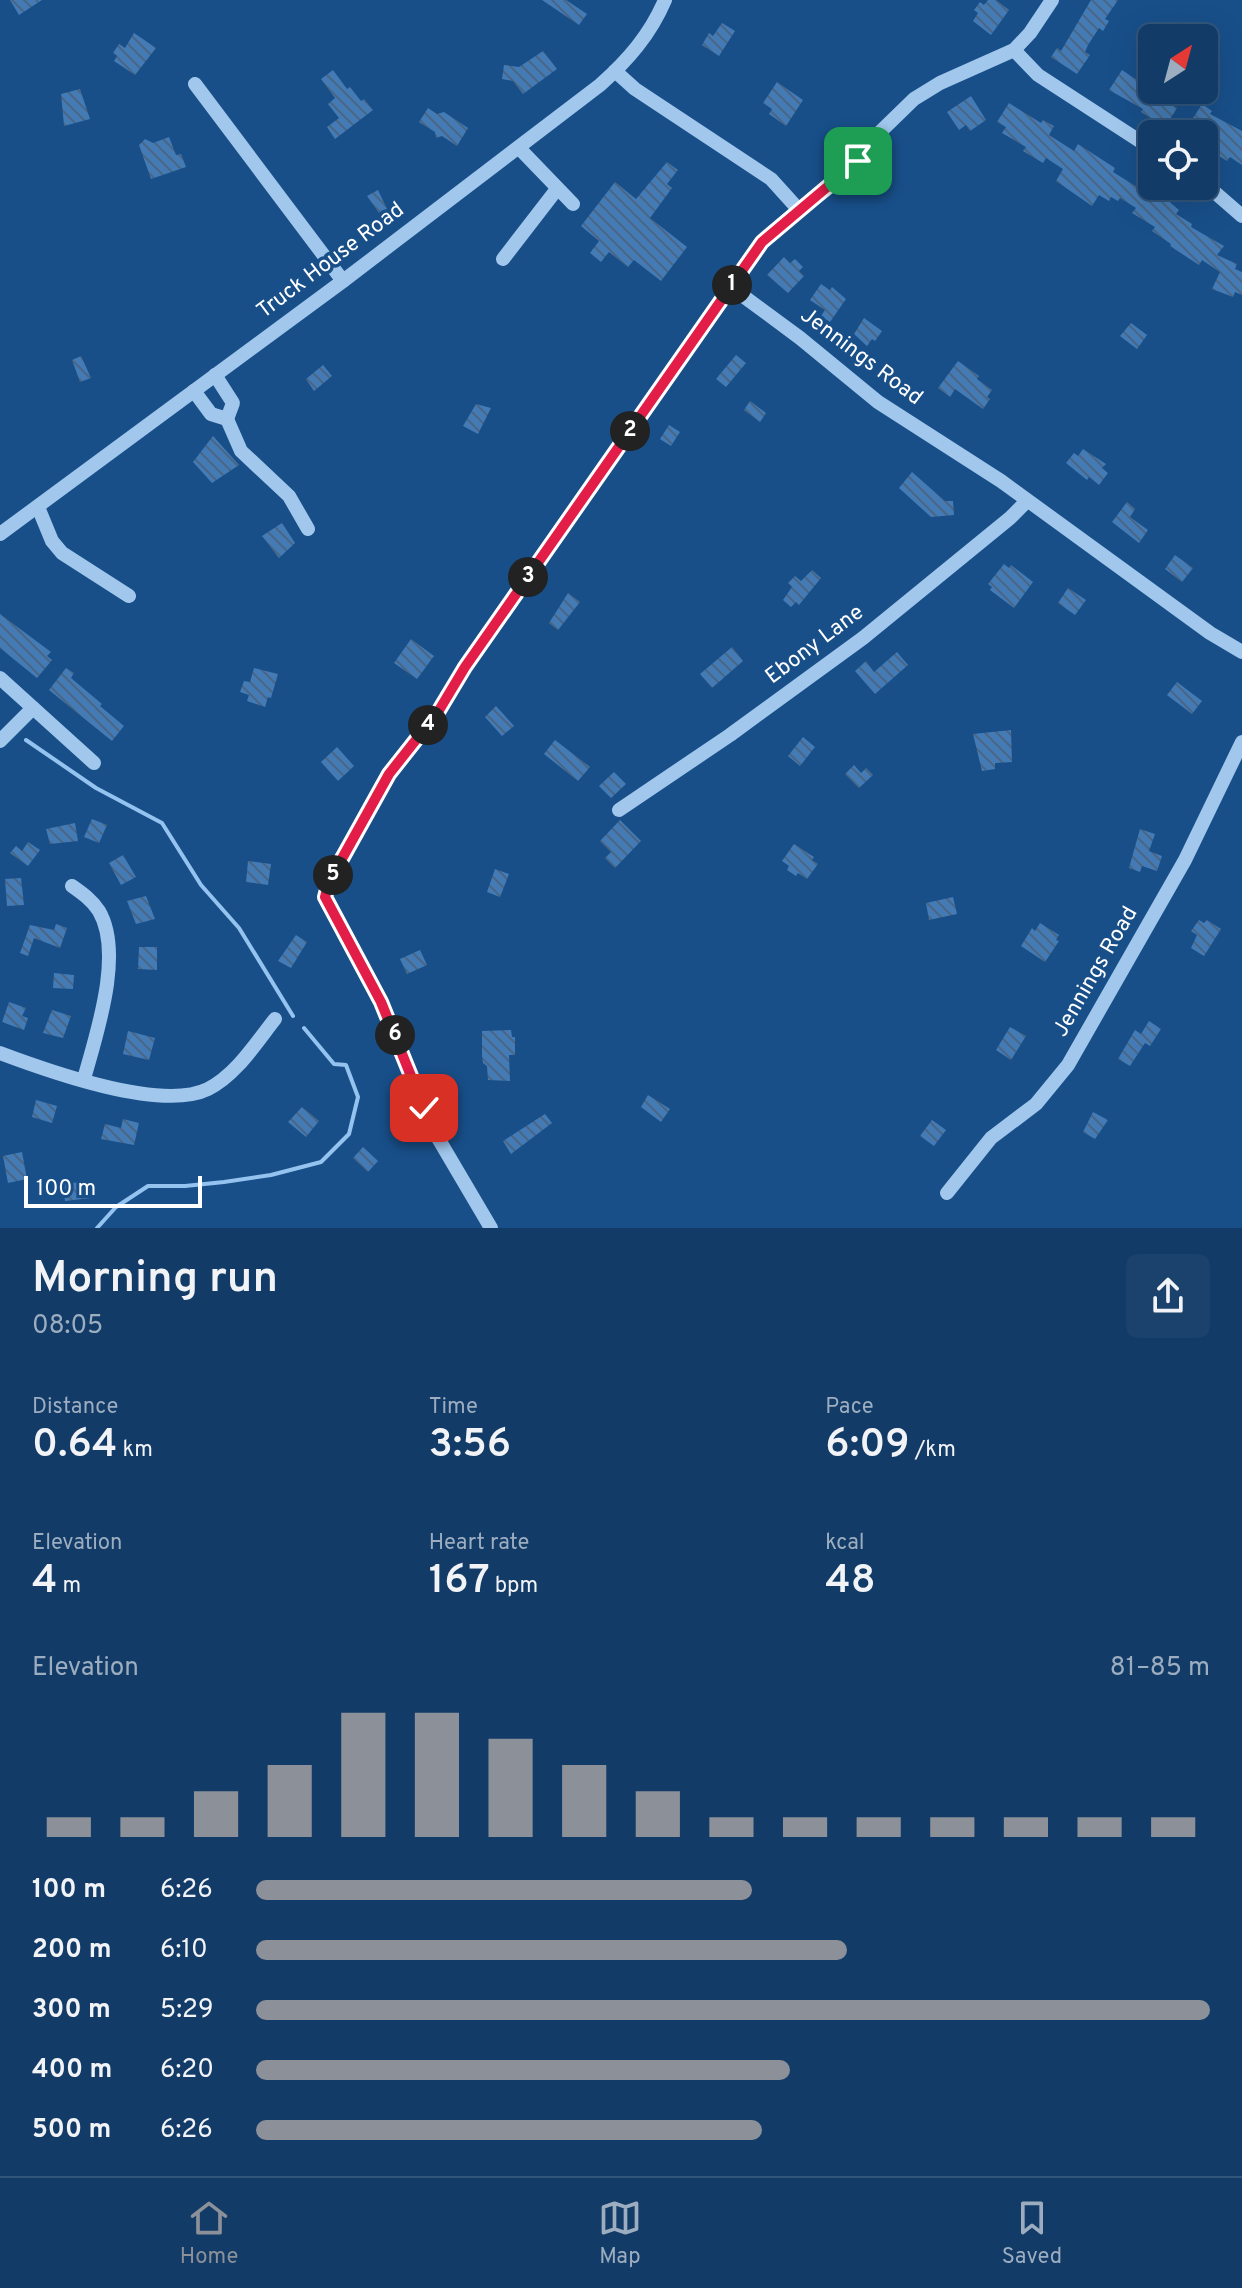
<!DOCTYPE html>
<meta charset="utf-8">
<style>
:root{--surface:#123b67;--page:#1b426d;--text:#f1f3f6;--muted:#9cadc0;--line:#31557b;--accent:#8c9099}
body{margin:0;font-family:Overpass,sans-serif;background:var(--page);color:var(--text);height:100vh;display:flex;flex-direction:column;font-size:30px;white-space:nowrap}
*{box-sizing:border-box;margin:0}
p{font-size:26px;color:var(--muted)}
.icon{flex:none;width:44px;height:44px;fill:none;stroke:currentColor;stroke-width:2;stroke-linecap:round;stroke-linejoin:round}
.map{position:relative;height:1228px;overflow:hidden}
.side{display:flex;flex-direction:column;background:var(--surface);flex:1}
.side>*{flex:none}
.needle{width:52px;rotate:36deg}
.tools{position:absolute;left:1138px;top:24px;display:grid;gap:16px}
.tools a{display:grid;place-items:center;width:80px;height:80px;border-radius:12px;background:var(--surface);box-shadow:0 8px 32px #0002,0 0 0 2px var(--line);font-size:40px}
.scale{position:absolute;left:24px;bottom:20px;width:178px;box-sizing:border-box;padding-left:8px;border:4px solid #fff;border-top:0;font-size:22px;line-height:28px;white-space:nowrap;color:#fff;-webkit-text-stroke:6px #184f89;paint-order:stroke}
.pin{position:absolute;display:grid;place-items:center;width:68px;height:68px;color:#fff;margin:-34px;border-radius:16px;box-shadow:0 4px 12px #0006}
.km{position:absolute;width:40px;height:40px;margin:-20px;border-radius:50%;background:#222;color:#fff;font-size:22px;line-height:40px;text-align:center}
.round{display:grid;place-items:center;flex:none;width:84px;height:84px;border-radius:12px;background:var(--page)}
.headline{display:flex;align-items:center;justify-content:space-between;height:136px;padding:0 32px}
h1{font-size:44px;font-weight:600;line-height:60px}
.metrics{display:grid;grid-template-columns:repeat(3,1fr);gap:12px;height:136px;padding:8px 32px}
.metrics div{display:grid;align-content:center}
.metrics b{font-size:40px;font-weight:600}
.metrics small{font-size:22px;font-weight:400}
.metrics p{font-size:22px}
.chart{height:224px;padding:16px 32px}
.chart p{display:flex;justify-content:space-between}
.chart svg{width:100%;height:144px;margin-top:8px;stroke:var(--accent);stroke-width:6}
ul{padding:0 32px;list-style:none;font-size:26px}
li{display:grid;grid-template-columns:128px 96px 1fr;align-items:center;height:60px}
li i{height:20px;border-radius:10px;background:var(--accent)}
.dock{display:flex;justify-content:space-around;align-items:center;height:112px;border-top:2px solid var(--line);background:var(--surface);font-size:22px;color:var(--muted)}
.dock a{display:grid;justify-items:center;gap:4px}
.dock .on{color:var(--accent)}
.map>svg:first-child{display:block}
</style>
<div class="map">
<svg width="1242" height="1228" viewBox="0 0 1242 1228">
<defs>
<pattern id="building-back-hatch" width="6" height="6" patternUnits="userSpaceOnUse" patternTransform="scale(2)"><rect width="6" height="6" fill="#457bb4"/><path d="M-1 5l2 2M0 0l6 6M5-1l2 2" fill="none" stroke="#486685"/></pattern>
</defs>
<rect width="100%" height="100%" fill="#184f89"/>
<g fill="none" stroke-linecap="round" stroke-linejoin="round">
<!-- stream -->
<g stroke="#94c3f0" stroke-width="4">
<path d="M26 740 96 788 162 823 201 885 239 928 293 1016"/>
<path d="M97 1228 116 1207 148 1186H185L224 1182 271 1175 321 1162 349 1134 358 1097 346 1065 334 1064 304 1028"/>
</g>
</g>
<!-- building -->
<g fill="url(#building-back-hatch)">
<path d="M10 0H42L19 15Z"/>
<path d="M542 0H566L587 14 579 25Z"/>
<path d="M988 0H996L1009 10 991 35 973 21 978 13 974 10 980 2 984 5Z"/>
<path d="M1091 0H1118L1105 19 1109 21 1103 31 1099 28 1088 45 1085 52 1090 55 1077 74 1051 57 1057 48 1061 51Z"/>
<path d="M722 23 735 31 719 56 702 45 709 33 713 36Z"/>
<path d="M134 33 156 48 135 75 114 61 117 56 113 53 119 44 125 48Z"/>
<path d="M543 51 557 69 523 94 513 81 502 79 504 65 519 67Z"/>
<path d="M333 70 347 89 350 87 361 101 364 99 373 110 335 139 327 127 339 118 328 104 335 98 321 79Z"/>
<path d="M1122 70 1152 90 1173 99 1170 104 1177 108 1165 127 1141 112 1143 109 1109 90Z"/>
<path d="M777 82 803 100 786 126 769 114 772 109 763 103Z"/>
<path d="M80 89 90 119 64 126 61 94Z"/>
<path d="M971 96 986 120 970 131 966 125 959 130 947 112Z"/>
<path d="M1009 103 1041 123 1043 120 1054 126 1049 135 1074 151 1078 144 1115 168 1113 172 1137 187 1140 183 1165 198 1179 210 1176 214 1192 224 1191 227 1224 246 1217 255 1237 264 1235 269 1242 272V295L1235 292 1233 297 1212 289 1220 272 1202 260 1199 265 1170 246 1171 244 1152 231 1155 227 1132 213 1136 208 1120 198 1118 201 1111 197 1109 201 1099 195 1092 206 1056 181 1063 169 1046 158 1043 163 1023 151 1026 147 1002 133 1006 127 997 122Z"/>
<path d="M1202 104 1212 111 1210 114 1242 131V165L1230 157 1227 161 1216 154 1220 148 1204 138V134H1183Z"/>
<path d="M428 108 437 114 444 112 468 128 457 146 442 136 436 138 435 132 419 122Z"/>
<path d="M169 137 176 155 181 154 186 167 151 179 139 145 145 139 153 143Z"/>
<path d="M667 162 678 170 667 184 672 188 650 218 687 247 661 281 634 260 628 267 609 252 601 262 590 253 599 241 581 226 615 182 636 199Z"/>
<path d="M378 190 387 209 379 213 367 196Z"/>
<path d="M784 257 790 263 795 259 803 267 799 271 804 276 788 293 767 275Z"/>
<path d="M821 284 830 290 832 287 846 299 830 322 821 316 825 310 810 300Z"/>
<path d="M864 318 882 331 875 341 872 339 867 346 854 334Z"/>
<path d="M1131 323 1147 335 1137 349 1120 336Z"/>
<path d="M736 355 746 363 726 387 716 379Z"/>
<path d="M81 356 91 378 80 382 72 360Z"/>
<path d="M958 361 979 376 977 379 992 390 987 397 990 399 983 409 955 389 950 397 938 388Z"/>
<path d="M323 365 332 376 314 391 306 379Z"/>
<path d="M750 401 766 413 760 422 744 410Z"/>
<path d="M476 404 491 408 478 434 463 426Z"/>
<path d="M669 425 680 432 671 446 660 439Z"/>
<path d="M213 436 239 465 212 483 193 462Z"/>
<path d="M1083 449 1106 464 1102 468 1108 473 1099 485 1089 477 1087 480 1066 463 1074 453 1078 456Z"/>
<path d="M912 472 945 501H953L954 515 931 517 899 488Z"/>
<path d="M1127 502 1135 509 1130 517 1148 530 1139 543 1112 522Z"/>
<path d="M282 523 295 543 279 558 262 536Z"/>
<path d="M1175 555 1193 568 1182 582 1165 569Z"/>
<path d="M1004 564 1009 568 1011 565 1033 582 1014 608 990 590 992 587 988 584Z"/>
<path d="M812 570 821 578 799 605 796 602 791 607 783 600 792 587 788 583 795 576 801 581Z"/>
<path d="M1068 588 1086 600 1075 615 1058 603Z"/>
<path d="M568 593 580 602 558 630 549 623Z"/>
<path d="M0 614 51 652 47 656 52 660 37 678 0 648Z"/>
<path d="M411 639 434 656 417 679 394 663Z"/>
<path d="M732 647 743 661 712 688 700 674Z"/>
<path d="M897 652 908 665 875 694 855 671 866 661 874 672Z"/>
<path d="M66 668 74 673 71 678 102 704 100 706 124 726 112 741 49 690Z"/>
<path d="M254 668 278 674 271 698 268 697 265 707 247 701 249 695 240 692 244 681 250 682Z"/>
<path d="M1177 682 1202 701 1192 714 1167 695Z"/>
<path d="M496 706 514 726 502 736 485 717Z"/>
<path d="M1011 730 1012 762 995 763V769L982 771 973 734Z"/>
<path d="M803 737 815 747 800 766 788 756Z"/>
<path d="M555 740 590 767 578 781 544 754Z"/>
<path d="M337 747 354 766 338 781 321 762Z"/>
<path d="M854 765 861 773 866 768 873 775 859 788 845 774Z"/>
<path d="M614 772 626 784 611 798 599 786Z"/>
<path d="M92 819 107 825 99 843 84 837Z"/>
<path d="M620 820 641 841 615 868 605 858 611 852 600 841Z"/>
<path d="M75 823 78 841 50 844 46 829Z"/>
<path d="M1140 829 1155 834 1149 851 1162 856 1157 871 1142 866 1140 872 1129 868Z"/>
<path d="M28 842 40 850 28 866 10 853 16 846 22 851Z"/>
<path d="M794 844 814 857 812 860 818 864 807 879 798 873 796 876 787 870 789 866 782 861Z"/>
<path d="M123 855 136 877 121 885 109 863Z"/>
<path d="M248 861 271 864 268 885 246 882Z"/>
<path d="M495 869 509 874 500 897 487 892Z"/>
<path d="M21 878 24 905 7 906 5 879Z"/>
<path d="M146 896 155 919 136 924 127 901Z"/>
<path d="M953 897 957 914 929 920 926 903Z"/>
<path d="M1199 920 1204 923 1207 920 1221 929 1204 956 1191 948 1197 935 1191 931Z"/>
<path d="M1040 923 1059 935 1056 940 1059 941 1045 962 1021 946 1032 928 1035 931Z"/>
<path d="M56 924 67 928 60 948 34 938 28 956 20 953 30 925 54 930Z"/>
<path d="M296 935 307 942 291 968 278 961Z"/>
<path d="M139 947H157V970L138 969Z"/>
<path d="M420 950 427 965 407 974 400 959Z"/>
<path d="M54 973 74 975 73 989 53 988Z"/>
<path d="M9 1002 26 1008 22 1016 28 1018 24 1030 2 1022Z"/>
<path d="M52 1010 71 1016 63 1038 43 1033Z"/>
<path d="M1149 1021 1161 1029 1150 1046 1145 1043 1130 1066 1118 1059 1135 1030 1141 1034Z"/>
<path d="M1010 1027 1026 1036 1011 1060 996 1050Z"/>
<path d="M511 1030 512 1037H515V1055H509L510 1081 488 1080 487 1066 483 1063 482 1056V1031Z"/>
<path d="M128 1031 155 1038 149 1060 123 1054Z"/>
<path d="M648 1095 670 1109 661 1122 641 1107Z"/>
<path d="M36 1100 57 1106 52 1123 32 1117Z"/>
<path d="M302 1107 319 1121 306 1137 288 1122Z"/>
<path d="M1093 1112 1108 1120 1095 1139 1083 1132Z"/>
<path d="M545 1114 552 1123 511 1154 503 1141Z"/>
<path d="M123 1119 139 1123 134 1145 101 1139 105 1124 121 1128Z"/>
<path d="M932 1120 946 1130 934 1146 920 1136Z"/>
<path d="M363 1147 378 1161 368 1172 353 1158Z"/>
<path d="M22 1152 27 1179 8 1183 3 1156Z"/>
<path d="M89 1181 91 1198 65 1201 63 1184Z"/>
</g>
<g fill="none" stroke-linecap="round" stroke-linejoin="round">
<!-- minor -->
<g stroke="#a1c7ed" stroke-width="14">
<path d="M1014 50 1038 75 1152 149"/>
<path d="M195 84 343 281"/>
<path d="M519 148 573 204"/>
<path d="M1204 183 1242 216"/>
<path d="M799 210 839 180 858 161 878 134 914 99 940 83 1014 50 1030 33 1052 0"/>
<path d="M503 259 557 189"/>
<path d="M731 287 800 338 878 402 1001 481 1210 633 1242 652"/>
<path d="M194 391 211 414 227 419 233 403 215 375"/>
<path d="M227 419 241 451 289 496 308 529"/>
<path d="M38 507 52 541 62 553 129 596"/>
<path d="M0 534 343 281 600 85C628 60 650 35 665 0"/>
<path d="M0 678 94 763"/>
<path d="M0 741 33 708"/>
<path d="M619 810 730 735 863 638 1010 518 1027 501"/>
<path d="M72 886C82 893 92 900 99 911 124 954 96 1035 84 1079"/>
<path d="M0 1053C48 1071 161 1112 208 1089 236 1075 256 1043 275 1019"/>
<path d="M947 1193 991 1138 1036 1104 1068 1065 1185 860 1242 742"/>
<path d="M491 1228 435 1133 381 1002 325 897 329 882 389 774 438 712 465 667 762 242 799 210 771 179 635 89 615 71"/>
</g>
</g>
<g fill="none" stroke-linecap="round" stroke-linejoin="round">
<!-- route casing -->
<g stroke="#fff" stroke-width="16">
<path id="route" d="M424 1108 381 1002 325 897 329 882 389 774 438 712 465 667 762 242 858 161"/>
</g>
<!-- route -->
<use href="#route" stroke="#e11d48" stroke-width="10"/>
</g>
<g text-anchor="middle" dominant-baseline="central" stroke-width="7" stroke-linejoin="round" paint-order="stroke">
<!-- street labels -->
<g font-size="22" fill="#fff" stroke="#184f89">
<text transform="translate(331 261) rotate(-37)">Truck House Road</text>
<text transform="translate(861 357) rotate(37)">Jennings Road</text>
<text transform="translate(815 645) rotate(-37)">Ebony Lane</text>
<text transform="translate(1096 972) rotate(-60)">Jennings Road</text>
</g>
</g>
</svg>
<div class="tools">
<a><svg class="needle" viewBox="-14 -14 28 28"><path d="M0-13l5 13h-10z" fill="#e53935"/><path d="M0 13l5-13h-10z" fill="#9cadc0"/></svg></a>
<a><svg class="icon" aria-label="locate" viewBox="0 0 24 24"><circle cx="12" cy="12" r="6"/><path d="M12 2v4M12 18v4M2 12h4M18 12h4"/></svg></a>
</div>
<div class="scale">100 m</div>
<div class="pin" style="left:858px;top:161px;background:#1e9e55"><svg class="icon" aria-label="arrive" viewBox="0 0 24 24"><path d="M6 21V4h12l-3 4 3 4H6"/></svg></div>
<div class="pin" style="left:424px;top:1108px;background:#d93025"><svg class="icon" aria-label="check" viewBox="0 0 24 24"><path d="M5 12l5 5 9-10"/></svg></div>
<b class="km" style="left:732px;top:285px">1</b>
<b class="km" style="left:630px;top:431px">2</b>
<b class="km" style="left:528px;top:577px">3</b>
<b class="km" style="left:428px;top:725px">4</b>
<b class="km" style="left:333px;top:875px">5</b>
<b class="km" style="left:395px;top:1035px">6</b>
</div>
<section class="side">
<div class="headline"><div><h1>Morning run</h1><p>08:05</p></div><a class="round"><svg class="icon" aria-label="share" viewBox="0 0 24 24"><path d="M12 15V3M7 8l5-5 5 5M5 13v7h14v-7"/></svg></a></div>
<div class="metrics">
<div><p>Distance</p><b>0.64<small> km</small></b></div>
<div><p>Time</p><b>3:56</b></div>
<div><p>Pace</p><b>6:09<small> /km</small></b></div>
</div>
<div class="metrics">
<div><p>Elevation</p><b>4<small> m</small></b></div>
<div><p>Heart rate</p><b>167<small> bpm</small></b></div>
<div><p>kcal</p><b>48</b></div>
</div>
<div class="chart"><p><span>Elevation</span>81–85 m</p>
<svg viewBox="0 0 160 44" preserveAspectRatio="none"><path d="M5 44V38M15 44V38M25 44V30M35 44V22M45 44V6M55 44V6M65 44V14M75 44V22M85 44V30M95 44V38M105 44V38M115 44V38M125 44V38M135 44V38M145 44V38M155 44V38"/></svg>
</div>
<ul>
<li><b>100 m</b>6:26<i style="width:52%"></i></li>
<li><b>200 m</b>6:10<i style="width:62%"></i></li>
<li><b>300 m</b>5:29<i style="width:100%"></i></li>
<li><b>400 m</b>6:20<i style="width:56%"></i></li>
<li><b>500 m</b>6:26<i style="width:53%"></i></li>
</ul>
</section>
<nav class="dock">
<a class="on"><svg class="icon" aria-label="home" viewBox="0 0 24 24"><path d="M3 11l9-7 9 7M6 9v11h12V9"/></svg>Home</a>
<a><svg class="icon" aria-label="map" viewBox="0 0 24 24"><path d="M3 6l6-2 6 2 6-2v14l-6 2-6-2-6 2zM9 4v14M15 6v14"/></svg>Map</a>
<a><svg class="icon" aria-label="saved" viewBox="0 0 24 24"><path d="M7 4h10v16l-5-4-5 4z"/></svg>Saved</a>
</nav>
